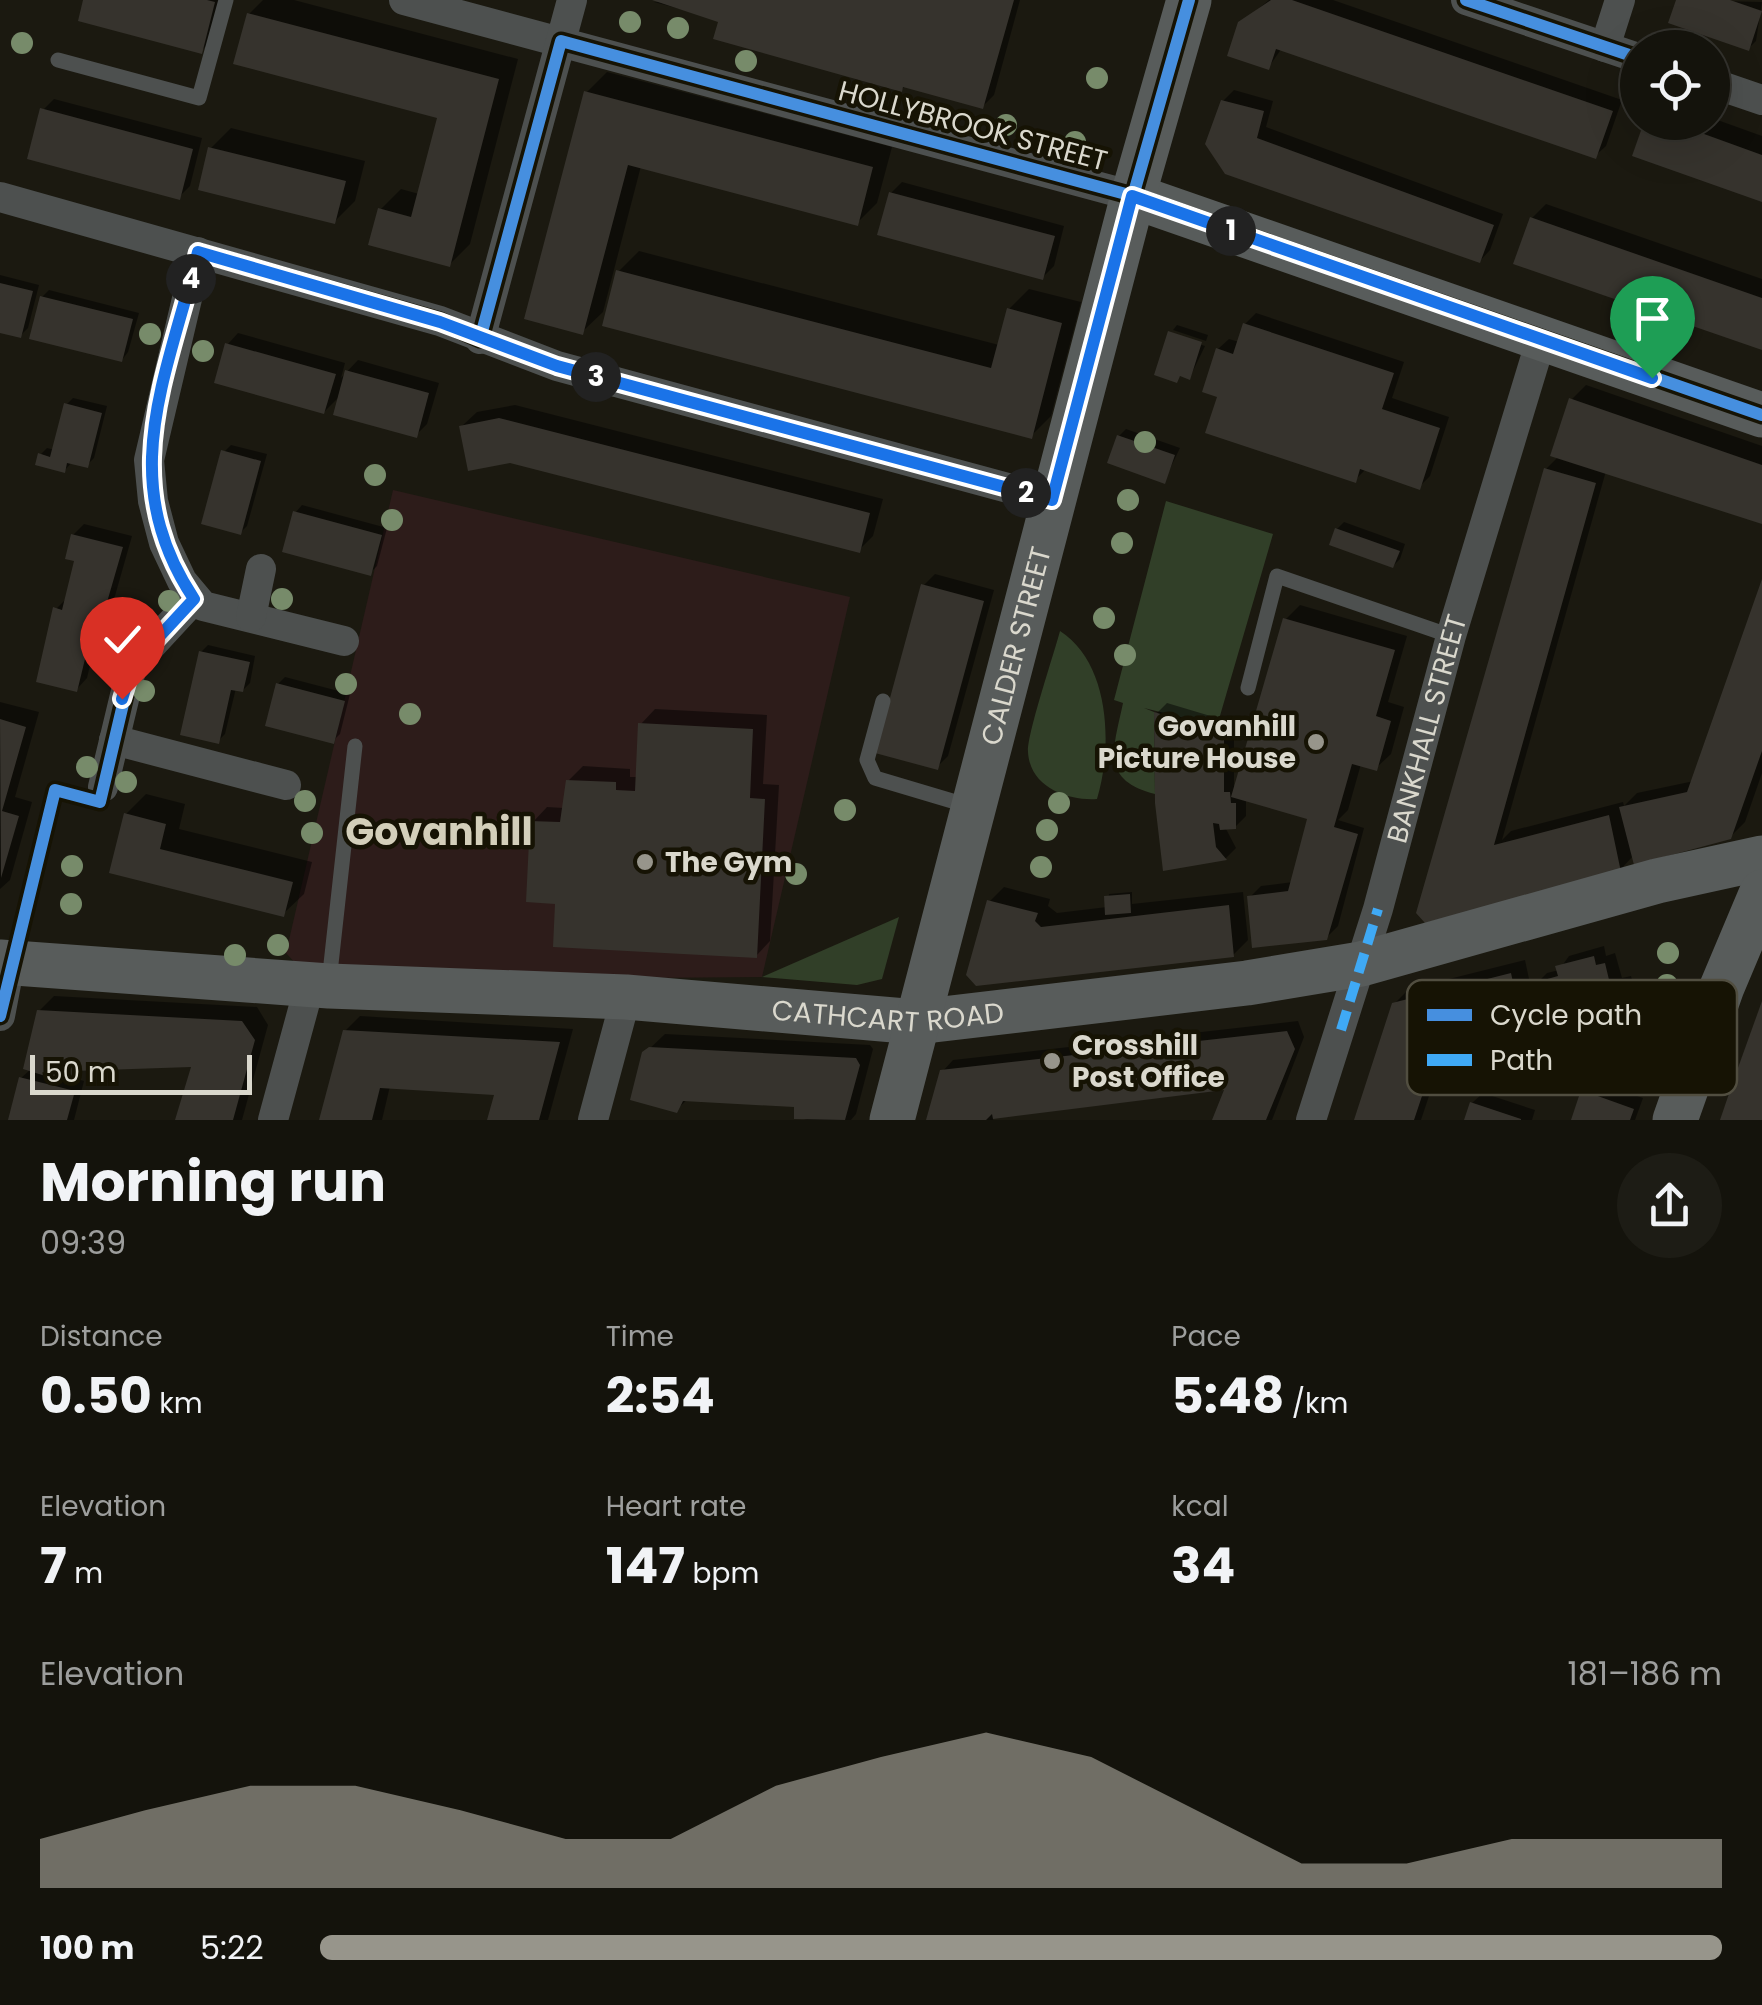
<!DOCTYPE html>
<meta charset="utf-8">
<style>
:root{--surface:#14130c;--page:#1d1c15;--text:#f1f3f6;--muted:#9d9e9d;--line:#33322d;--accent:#97958b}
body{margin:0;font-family:Poppins,sans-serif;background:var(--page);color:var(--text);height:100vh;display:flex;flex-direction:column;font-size:38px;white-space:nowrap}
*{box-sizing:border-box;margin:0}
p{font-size:32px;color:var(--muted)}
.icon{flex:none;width:55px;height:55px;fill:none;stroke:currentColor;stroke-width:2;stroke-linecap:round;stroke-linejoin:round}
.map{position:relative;height:1120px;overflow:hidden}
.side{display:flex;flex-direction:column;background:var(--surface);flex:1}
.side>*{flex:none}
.buttons{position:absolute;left:1620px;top:30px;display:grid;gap:20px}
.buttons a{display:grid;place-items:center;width:110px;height:110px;border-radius:50%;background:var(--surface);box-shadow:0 10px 40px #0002,0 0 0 2px var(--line);font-size:50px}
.scale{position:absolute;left:30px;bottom:25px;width:222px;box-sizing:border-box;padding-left:10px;border:5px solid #dad8cd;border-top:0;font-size:28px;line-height:35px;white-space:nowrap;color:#dad8cd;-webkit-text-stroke:8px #161304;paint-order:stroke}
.pin{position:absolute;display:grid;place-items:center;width:85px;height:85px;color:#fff;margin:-102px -42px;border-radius:50% 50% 50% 0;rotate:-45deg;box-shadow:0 0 10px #0007}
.pin .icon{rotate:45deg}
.km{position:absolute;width:50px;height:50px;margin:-25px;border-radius:50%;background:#222;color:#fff;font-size:28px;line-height:50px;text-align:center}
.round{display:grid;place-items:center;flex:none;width:105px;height:105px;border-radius:52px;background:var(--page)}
.summary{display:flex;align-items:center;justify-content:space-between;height:170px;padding:0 40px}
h1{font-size:55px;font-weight:700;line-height:75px}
.figures{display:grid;grid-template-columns:repeat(3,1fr);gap:15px;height:170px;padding:10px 40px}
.figures div{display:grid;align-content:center}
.figures b{font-size:50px;font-weight:700}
.figures small{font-size:28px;font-weight:400}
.figures p{font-size:28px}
.chart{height:280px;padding:20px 40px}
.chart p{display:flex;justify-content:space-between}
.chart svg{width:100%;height:180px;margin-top:10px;fill:var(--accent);opacity:.7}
ul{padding:0 40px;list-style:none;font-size:32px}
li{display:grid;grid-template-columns:160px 120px 1fr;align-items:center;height:75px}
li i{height:25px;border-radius:12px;background:var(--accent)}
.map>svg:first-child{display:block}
</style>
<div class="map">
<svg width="1762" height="1120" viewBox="0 0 1762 1120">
<rect width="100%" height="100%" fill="#1b1910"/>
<!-- commercial -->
<path fill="#2d1c1a" d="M393 490 850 597 762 977 508 979 297 965 286 953Z"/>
<!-- green -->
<g fill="#313f28">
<path d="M1166 501 1273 534 1217 726 1144 708 1154 712 1155 794C1099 780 1114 747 1123 703L1114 700Z"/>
<path d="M1060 631C1110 663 1113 746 1097 799 1069 801 1030 788 1028 752 1027 734 1054 654 1060 631Z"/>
<path d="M899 917 882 979 857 985 762 977Z"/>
</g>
<!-- shadow -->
<g fill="#0007">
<path d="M86 0H222L212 40 201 51Z"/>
<path d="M263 0H294L518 59 470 244 450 264 381 209 401 189 419 194 440 116 249 14Z"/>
<path d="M1020 0 994 95 983 106 906 85 902 89 721 20 654 2Z"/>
<path d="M1269 0H1333L1622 100 1606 146 1595 156 1282 48 1268 68 1241 23Z"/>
<path d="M1678 0 1762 2 1756 41 1749 48Z"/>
<path d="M607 72 892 147 877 203 857 223 641 166 603 312 582 332 587 92Z"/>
<path d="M1234 90 1273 101 1266 127 1503 214 1490 250 1480 261 1226 172 1223 101Z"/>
<path d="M54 99 202 138 190 186 179 197 43 110Z"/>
<path d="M1712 118 1762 136V199L1647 122H1712Z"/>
<path d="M231 128 365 161 355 201 335 221 211 148Z"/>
<path d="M902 182 1064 226 1054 266 1043 277 891 193Z"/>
<path d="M1546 204 1762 279V348L1532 218Z"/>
<path d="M639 251 999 345 1009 309 1029 289 1081 302 1051 416 1031 436 619 271Z"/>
<path d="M0 275 39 285 28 328 21 335 0 330Z"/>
<path d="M49 290 139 313 128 352 122 360 42 297Z"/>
<path d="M1256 313 1404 362 1392 398 1449 417 1430 476 1419 487 1366 469 1355 480 1221 395 1218 349 1229 339 1239 342 1245 324Z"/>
<path d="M1177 325 1208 335 1206 341 1173 330Z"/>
<path d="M238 333 345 363 341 378 358 360 439 383 427 424 416 435 342 394 324 412 228 344Z"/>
<path d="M1171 335 1205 346 1190 377 1182 374 1176 380Z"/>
<path d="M1586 385 1762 446V522L1606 471 1502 840 1511 831 1623 802 1624 806 1637 793 1694 781 1762 585V773L1745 822 1730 837 1634 855 1620 870 1426 921 1546 469 1559 456 1571 400Z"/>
<path d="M73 398 107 406 94 458 87 465 73 461 65 470 40 455 47 448 55 450 66 405Z"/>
<path d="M515 405 883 499 873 536 859 550 462 426 477 412Z"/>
<path d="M1126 429 1180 448 1164 481 1119 436Z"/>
<path d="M231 445 267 454 247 526 240 533 224 452Z"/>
<path d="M302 505 387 528 377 566 370 573 296 512Z"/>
<path d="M1344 522 1405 544 1400 559 1393 566 1337 529Z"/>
<path d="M84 524 132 536 111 610 101 619 87 678 77 689 56 609 67 598 77 560 73 535Z"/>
<path d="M935 574 994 590 948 756 937 767 924 585Z"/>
<path d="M1300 605 1407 636 1388 702 1404 707 1391 754 1376 768 1361 764 1348 810 1338 820 1364 828 1338 926 1326 938 1250 897 1261 886 1293 882 1310 818 1246 799V816L1235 827H1225L1236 848 1226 858 1165 868 1157 713 1167 703 1234 723V791L1286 619Z"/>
<path d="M208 645 255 656 250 683 243 690 236 688 225 734 218 741 201 652Z"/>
<path d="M285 677 350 694 340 734 333 741 278 684Z"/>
<path d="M0 702 39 712 15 797 32 802 10 880 0 889Z"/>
<path d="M655 709 767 715 763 784 779 785 770 941 756 956 557 901 533 822 547 807 564 808 568 781 583 766 630 769V777H638L641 724Z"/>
<path d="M146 794 185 804 179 829 312 862 304 894 283 914 112 872 126 814Z"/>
<path d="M1004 887 1050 899 1048 906 1057 913 1107 907 1109 894 1132 892V904L1243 892 1248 940 1233 955 977 983 989 902Z"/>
<path d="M1604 946 1606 956 1615 953 1622 978 1631 976 1636 995 1629 1003 1634 1025 1623 1036 1579 1047 1534 1014 1522 1027 1445 1048 1421 1120H1356L1394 1004 1409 989 1525 960 1535 1007 1541 1001 1536 984 1547 973 1559 970 1569 956Z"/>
<path d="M54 996 257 1007 268 1025 242 1120H178L194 1065 84 1068 74 1078 84 1081 74 1120H11L21 1078 31 1069 39 1011Z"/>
<path d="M360 1016 573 1029 548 1120H490L498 1093 390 1086 382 1120H321L345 1031Z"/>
<path d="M1298 1021 1304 1037 1272 1120H1214L1228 1087 995 1114 993 1120H929L942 1072 953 1060Z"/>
<path d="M665 1034 870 1045 873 1049 856 1114 851 1120H807L797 1117V1104L688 1099 676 1110 645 1053Z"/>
<path d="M1594 1081 1643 1098 1635 1120H1574L1584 1092Z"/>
<path d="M1483 1093 1535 1110 1532 1120H1467L1472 1103Z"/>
</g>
<!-- building -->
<g fill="#36332d">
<path d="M83 0H207L215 2 202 54 78 21Z"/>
<path d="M652 0H1014L983 109 903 87 902 92 713 39 718 22Z"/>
<path d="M1271 0H1292L1613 111 1596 159 1276 49 1269 70 1227 56 1238 22Z"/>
<path d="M1676 0H1730L1762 11 1749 51 1668 23Z"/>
<path d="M247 13 499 79 450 267 368 245 378 208 411 217 437 118 233 64Z"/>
<path d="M584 91 873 167 858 226 628 165 583 335 524 319Z"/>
<path d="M1221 100 1264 111 1257 138 1494 225 1480 263 1225 174 1205 144Z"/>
<path d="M40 108 193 149 180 200 27 159Z"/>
<path d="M1644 122H1671L1762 155V202L1632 156Z"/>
<path d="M208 147 346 181 335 224 198 190Z"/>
<path d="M889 192 1055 236 1043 280 877 235Z"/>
<path d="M1530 217 1762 298V350L1513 264Z"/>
<path d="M616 270 991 368 1007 308 1062 323 1032 439 602 326Z"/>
<path d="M0 283 33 291 21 338 0 333Z"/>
<path d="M40 296 133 319 122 362 29 339Z"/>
<path d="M1243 323 1394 373 1382 409 1440 428 1420 490 1360 469 1356 483 1205 433 1217 397 1202 392 1216 348 1233 354Z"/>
<path d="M1168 331 1202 342 1190 380 1180 376 1177 383 1154 375Z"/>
<path d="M225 343 336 374 324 414 214 383Z"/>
<path d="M345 370 429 393 417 438 333 415Z"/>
<path d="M1569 398 1762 465V524L1550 456Z"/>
<path d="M64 403 102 413 88 468 67 463 65 473 35 465 38 453 50 457Z"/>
<path d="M499 418 870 513 860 553 510 463 468 471 459 426Z"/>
<path d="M1117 435 1175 455 1165 484 1107 463Z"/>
<path d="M221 450 261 461 241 535 201 524Z"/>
<path d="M1544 468 1596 483 1494 845 1609 815 1621 872 1425 923 1416 913Z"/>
<path d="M293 511 382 535 371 576 282 552Z"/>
<path d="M1335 528 1400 551 1393 568 1329 545Z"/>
<path d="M71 534 123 547 101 623 94 622 77 692 36 682 53 607 62 610 74 561 65 559Z"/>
<path d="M1762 579V751L1731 839 1634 865 1619 807 1687 792Z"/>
<path d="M921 584 984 601 938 770 875 753Z"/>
<path d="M1283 618 1395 650 1376 716 1391 721 1377 771 1352 764 1334 827 1358 834 1327 940 1252 948 1247 896 1288 891 1307 819 1231 797Z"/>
<path d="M199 651 250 662 243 692 231 690 219 744 180 735Z"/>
<path d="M276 683 345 701 334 744 265 726Z"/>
<path d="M1154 712 1224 733V792H1230L1231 803H1236V829L1220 830 1219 824 1213 823 1216 847 1227 860 1163 871 1155 803Z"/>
<path d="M0 719 26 727 2 811 19 816 1 878Z"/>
<path d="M638 723 753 729 750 798 765 799 757 958 553 947 555 904 526 902 530 821 560 822 566 780 616 782V790L635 791Z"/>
<path d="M124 813 166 824 160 849 293 882 284 917 109 873Z"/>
<path d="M1130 894 1131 913 1105 915 1104 896Z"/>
<path d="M987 900 1038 913 1035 921 1041 927 1229 905 1234 957 976 986 966 975Z"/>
<path d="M1594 956 1596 965 1605 963 1611 988 1620 985 1627 1008 1617 1011 1625 1038 1579 1057 1577 1050 1550 1057 1545 1030 1537 1032 1530 1008 1539 1006 1533 983 1558 976 1555 966Z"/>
<path d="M1511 973 1523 1029 1436 1054 1414 1120H1354L1392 1003Z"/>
<path d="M1762 1001V1120H1720L1734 1079Z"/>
<path d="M37 1010 242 1021 255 1040 233 1120H175L191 1067 74 1071 71 1084 23 1069Z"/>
<path d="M343 1030 560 1042 539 1120H487L494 1095 380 1088 372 1120H319Z"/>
<path d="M1287 1031 1295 1049 1266 1120H1212L1224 1090 993 1119 992 1114 986 1120H926L940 1070Z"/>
<path d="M649 1047 856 1058 860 1065 845 1120 794 1119V1107L683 1101 677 1113 630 1100 642 1052Z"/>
<path d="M19 1077 75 1091 67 1120H8Z"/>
<path d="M1581 1090 1634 1109 1630 1120H1571Z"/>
<path d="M1470 1102 1521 1119V1120H1464Z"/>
</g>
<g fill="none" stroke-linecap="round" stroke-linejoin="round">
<!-- lane -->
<g stroke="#4d504f" stroke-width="15">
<path d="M58 60 199 98 226 0"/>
<path d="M1248 688 1277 576 1451 636"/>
<path d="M883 701 867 760 875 778 969 806"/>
<path d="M329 982 355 746"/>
</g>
<!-- street -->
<g stroke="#4d504f" stroke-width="30">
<path d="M404 0 1133 196"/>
<path d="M1466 0 1638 58"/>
<path d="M1605 47 1620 0"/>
<path d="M1712 83 1762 100"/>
<path d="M0 197 440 321 557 366 1052 500"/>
<path d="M198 252 149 460 153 501 164 543 182 581 203 606 344 641"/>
<path d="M480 339 572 0"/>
<path d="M251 617 261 569"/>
<path d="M114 740 286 785"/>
<path d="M103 787 132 666 194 599"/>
<path d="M0 1016 10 963"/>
<path d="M273 1120 310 984"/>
<path d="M593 1120 626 997"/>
<path id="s1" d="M1311 1120 1378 909 1451 636 1541 340"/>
</g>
<!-- secondary -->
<g stroke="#585c5b" stroke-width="45">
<path d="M1133 196 1762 415"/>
<path id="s2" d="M0 962 329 986 626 997 917 1022 1247 983 1361 964 1657 881 1762 858"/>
<path id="s3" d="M892 1120 1133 196 1189 0"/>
<path d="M1675 1120 1722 987 1762 892"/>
</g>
<!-- quiet -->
<g stroke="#3fa9f5" stroke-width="10" stroke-dasharray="20 10" stroke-linecap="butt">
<path d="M991 483 1052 500"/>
<path d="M1341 1030 1378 909"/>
</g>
<!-- cycleway casing -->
<g stroke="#161304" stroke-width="19">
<g id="cycleway">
<path d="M1466 0 1638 58"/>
<path d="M1133 196 1189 0"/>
<path d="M0 1016 55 790 100 802 132 666 194 599C114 480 167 377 198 252L440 321 480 339 561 41 1133 196 1762 415"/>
</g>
</g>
<!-- cycleway -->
<use href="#cycleway" stroke="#468fdf" stroke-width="12"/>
</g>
<!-- trees -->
<g fill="#778b6a">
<circle cx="630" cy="22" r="11"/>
<circle cx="678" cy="28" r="11"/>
<circle cx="22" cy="43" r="11"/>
<circle cx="746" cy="61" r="11"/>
<circle cx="1097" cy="78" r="11"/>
<circle cx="1006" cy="125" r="11"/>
<circle cx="1075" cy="142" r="11"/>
<circle cx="150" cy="334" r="11"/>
<circle cx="203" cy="351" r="11"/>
<circle cx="1145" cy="442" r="11"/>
<circle cx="375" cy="475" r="11"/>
<circle cx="1128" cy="500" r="11"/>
<circle cx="392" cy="520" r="11"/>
<circle cx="1122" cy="543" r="11"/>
<circle cx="282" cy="599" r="11"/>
<circle cx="169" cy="601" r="11"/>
<circle cx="1104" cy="618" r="11"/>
<circle cx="123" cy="645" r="11"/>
<circle cx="1125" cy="655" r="11"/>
<circle cx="346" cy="684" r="11"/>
<circle cx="144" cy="691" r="11"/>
<circle cx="410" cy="714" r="11"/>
<circle cx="87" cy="767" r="11"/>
<circle cx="126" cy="782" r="11"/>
<circle cx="305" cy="801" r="11"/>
<circle cx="1059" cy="803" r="11"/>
<circle cx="845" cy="810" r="11"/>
<circle cx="1047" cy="830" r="11"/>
<circle cx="312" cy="833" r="11"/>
<circle cx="72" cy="866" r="11"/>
<circle cx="1041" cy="867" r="11"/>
<circle cx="796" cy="874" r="11"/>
<circle cx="71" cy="904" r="11"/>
<circle cx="278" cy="945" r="11"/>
<circle cx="1668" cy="953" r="11"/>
<circle cx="235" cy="955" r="11"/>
<circle cx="1667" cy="985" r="11"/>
</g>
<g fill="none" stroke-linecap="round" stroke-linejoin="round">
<!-- route casing -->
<g stroke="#fff" stroke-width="20">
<path id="route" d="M122 699 132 666 194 599C114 479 167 378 198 252L440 322 557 366 1052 500 1132 196 1652 378"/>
</g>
<!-- route -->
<use href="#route" stroke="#1a73e8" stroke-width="12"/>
</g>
<!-- markers -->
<g fill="#97958b" stroke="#161304" stroke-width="4">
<circle cx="1316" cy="742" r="10"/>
<circle cx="645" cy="862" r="10"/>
<circle cx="1052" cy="1061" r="10"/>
</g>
<g text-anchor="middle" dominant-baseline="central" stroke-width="9" stroke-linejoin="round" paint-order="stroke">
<!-- street labels -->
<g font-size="28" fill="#dad8cd" stroke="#161304">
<text transform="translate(973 126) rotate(15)">HOLLYBROOK STREET</text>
<text stroke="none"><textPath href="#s3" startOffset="490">CALDER STREET</textPath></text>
<text stroke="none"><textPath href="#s1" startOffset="408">BANKHALL STREET</textPath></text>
<text stroke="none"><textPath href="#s2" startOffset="890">CATHCART ROAD</textPath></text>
</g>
<!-- poi labels -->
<g font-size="28" font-weight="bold" fill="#dad8cd" stroke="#161304" text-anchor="start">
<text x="1296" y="726" text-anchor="end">Govanhill<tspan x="1296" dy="32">Picture House</tspan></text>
<text x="665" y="862">The Gym</text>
<text x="1072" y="1045">Crosshill<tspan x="1072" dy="32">Post Office</tspan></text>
</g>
<!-- district labels -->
<g font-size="38" font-weight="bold" fill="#d3cfba" stroke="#161304">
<text x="439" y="831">Govanhill</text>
</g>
</g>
<!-- legend -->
<rect x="1407" y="980" width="330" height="115" rx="15" fill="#161304" stroke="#514e40" stroke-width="2.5"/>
<rect x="1427" y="1009" width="45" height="12" fill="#468fdf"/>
<rect x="1427" y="1054" width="45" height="12" fill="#3fa9f5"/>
<g font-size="28" fill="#dad8cd">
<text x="1490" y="1025">Cycle path</text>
<text x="1490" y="1070">Path</text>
</g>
</svg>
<div class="buttons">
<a><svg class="icon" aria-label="locate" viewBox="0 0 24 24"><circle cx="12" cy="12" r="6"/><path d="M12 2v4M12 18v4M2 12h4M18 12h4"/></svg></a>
</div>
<div class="scale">50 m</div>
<div class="pin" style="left:1652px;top:378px;background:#1e9e55"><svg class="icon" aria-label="arrive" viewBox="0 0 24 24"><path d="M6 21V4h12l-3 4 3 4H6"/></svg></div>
<div class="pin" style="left:122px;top:699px;background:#d93025"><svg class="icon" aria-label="check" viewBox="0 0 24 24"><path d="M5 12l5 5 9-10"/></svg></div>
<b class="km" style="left:1231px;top:231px">1</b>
<b class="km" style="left:1026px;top:493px">2</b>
<b class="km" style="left:596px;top:377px">3</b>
<b class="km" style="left:191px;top:279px">4</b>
</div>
<section class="side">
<div class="summary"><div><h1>Morning run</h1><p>09:39</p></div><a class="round"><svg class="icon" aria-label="share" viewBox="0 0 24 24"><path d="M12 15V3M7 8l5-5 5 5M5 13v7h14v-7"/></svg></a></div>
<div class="figures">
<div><p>Distance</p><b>0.50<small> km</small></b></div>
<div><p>Time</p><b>2:54</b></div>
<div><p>Pace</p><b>5:48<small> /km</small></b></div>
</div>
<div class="figures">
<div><p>Elevation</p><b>7<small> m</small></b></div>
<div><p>Heart rate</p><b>147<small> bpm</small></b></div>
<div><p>kcal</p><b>34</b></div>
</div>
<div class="chart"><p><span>Elevation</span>181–186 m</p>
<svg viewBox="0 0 160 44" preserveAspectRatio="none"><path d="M0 44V32L10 25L20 19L30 19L40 25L50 32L60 32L70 19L80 12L90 6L100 12L110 25L120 38L130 38L140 32L150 32L160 32V44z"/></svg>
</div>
<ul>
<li><b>100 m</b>5:22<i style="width:100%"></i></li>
</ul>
</section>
